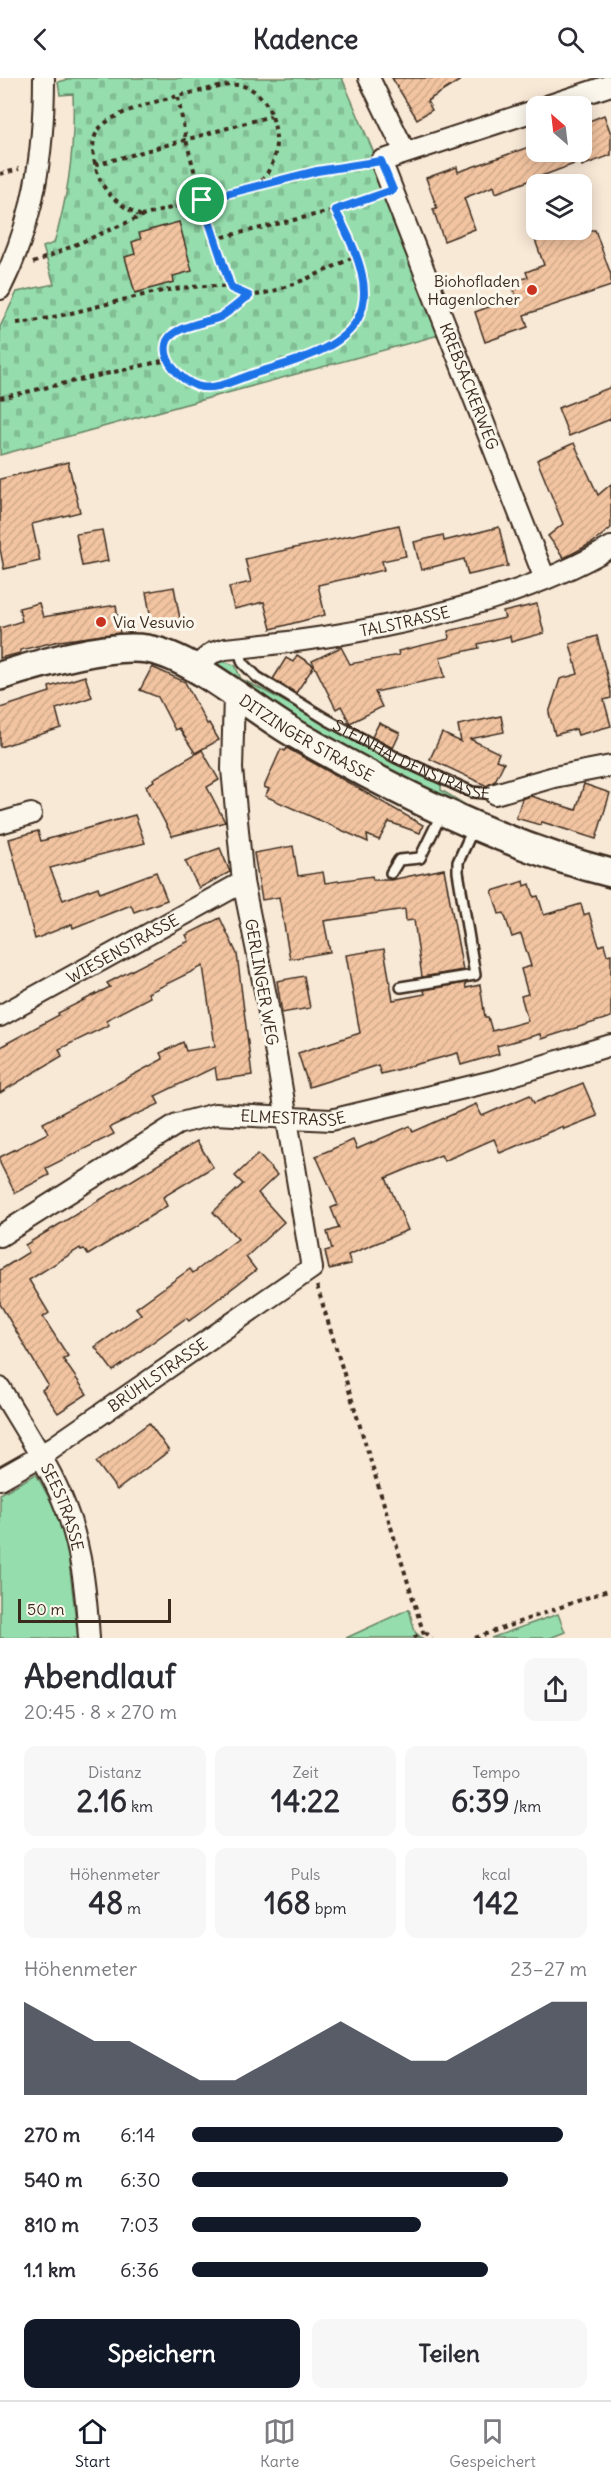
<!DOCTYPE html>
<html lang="de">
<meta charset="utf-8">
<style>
:root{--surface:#fff;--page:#f7f7f7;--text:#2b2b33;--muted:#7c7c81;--line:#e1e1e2;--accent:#111827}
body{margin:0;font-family:Delius,sans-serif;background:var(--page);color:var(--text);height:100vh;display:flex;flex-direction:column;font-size:22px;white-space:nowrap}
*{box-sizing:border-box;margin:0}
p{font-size:20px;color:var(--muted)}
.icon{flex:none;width:33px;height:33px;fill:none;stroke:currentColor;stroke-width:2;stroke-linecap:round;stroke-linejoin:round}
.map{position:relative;height:1560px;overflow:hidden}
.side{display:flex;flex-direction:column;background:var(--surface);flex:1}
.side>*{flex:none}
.needle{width:39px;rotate:332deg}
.fabs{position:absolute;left:526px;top:18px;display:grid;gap:12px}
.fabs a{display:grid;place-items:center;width:66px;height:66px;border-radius:12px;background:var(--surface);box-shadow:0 3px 15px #0003;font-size:30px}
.scale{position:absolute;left:18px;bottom:15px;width:153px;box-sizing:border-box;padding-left:6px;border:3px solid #3b2a1e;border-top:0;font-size:16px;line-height:21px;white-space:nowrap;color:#3b2a1e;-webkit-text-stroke:4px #fbf7ec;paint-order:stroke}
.pin{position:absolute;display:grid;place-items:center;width:51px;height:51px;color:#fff;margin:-26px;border:3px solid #fff;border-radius:50%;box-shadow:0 2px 6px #0007}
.round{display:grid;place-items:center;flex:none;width:63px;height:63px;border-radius:12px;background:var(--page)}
.overview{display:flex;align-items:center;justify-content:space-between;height:102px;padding:0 24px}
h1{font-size:33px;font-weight:800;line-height:45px}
.figures{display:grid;grid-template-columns:repeat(3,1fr);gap:9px;height:102px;padding:6px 24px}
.figures div{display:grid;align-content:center;border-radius:12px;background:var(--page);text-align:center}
.figures b{font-size:30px;font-weight:800}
.figures small{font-size:16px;font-weight:400}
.figures p{font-size:16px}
.chart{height:168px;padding:12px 24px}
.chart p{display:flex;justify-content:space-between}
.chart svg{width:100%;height:108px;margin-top:6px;fill:var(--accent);opacity:.7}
.action{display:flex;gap:12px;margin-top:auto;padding:12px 24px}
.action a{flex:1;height:69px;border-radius:12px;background:var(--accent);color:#fff;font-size:24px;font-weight:800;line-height:69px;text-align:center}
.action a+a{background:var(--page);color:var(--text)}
ul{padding:0 24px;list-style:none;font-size:20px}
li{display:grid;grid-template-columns:96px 72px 1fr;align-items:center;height:45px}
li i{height:15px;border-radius:8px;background:var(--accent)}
header{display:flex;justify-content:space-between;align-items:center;height:78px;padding:0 24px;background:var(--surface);font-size:27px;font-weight:800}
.menu{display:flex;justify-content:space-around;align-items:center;height:84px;border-top:2px solid var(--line);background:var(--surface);font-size:16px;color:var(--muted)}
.menu a{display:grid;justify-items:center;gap:3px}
.menu .active{color:var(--accent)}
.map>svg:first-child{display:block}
</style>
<header><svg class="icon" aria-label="back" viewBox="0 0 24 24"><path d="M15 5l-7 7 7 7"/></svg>Kadence<svg class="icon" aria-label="search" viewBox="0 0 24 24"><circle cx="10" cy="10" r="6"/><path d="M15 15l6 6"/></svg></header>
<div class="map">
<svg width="611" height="1560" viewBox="0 0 611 1560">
<defs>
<pattern id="cemetery-stones" width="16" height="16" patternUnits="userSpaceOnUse" patternTransform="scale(1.5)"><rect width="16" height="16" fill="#95ddac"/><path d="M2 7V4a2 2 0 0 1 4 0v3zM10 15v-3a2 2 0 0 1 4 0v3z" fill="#81be94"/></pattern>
<pattern id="building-hatch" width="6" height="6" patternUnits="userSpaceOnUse" patternTransform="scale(1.5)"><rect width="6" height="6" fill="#f2c4a1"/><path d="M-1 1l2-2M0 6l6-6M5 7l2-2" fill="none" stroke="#d0a98a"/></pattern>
</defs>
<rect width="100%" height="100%" fill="#f8e8d6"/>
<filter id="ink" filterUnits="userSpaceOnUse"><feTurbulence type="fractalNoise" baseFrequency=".0167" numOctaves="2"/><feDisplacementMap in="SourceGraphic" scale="12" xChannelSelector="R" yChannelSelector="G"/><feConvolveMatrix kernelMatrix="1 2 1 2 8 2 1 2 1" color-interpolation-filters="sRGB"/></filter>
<g filter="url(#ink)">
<!-- green -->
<g fill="#95ddac" stroke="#688465" stroke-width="1.5">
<path d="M222 583 235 587 241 601C309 634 371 676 441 706V712L487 740 384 694 215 595 214 587Z"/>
<path d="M36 1396 55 1431 67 1468 78 1560H0V1416Z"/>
<path d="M409 1531 415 1554 422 1560H346Z"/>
<path d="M558 1536 565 1554 550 1560H491Z"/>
</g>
<!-- cemetery -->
<path fill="url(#cemetery-stones)" stroke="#688465" stroke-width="1.5" d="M73 0H342L450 254 0 377V249L17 214 54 206 43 169 54 165C69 116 75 68 73 16L60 17 58 4Z"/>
<!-- building -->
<g fill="url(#building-hatch)" stroke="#3b2a1e" stroke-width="1.5">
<path d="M392 0H464L427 23 432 32 417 41Z"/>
<path d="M604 37 611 56V77L582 88V83L496 115 494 108 464 120 475 151 444 163 433 131 437 130 426 100 457 89 458 94 537 66V74H582V46Z"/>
<path d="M179 144 192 193 173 198 174 204 135 215 125 179 135 176 132 164 141 161 139 155Z"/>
<path d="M554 152H595L611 197V208L524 237 528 249 485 264 475 234 516 219 511 205 528 199 526 194 544 187 534 159Z"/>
<path d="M611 309V341L569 358 558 330Z"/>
<path d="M574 365 598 417 611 406V450L592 465 564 480 548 458 563 446 537 382Z"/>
<path d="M68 384 80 434 32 446 40 483 4 491 0 471V401Z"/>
<path d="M399 447 406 478 382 483 384 492 318 507 325 537 271 551 264 524 234 531 229 509 251 504 245 481Z"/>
<path d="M499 449 508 488 468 497 464 481 421 492 414 464 443 457 444 463Z"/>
<path d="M102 452 108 483 82 488 76 456Z"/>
<path d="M174 509 180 541 152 546 146 514Z"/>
<path d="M39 525 43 539 116 527 120 555 59 563 20 572V575L0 580V550L22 543 19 530Z"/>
<path d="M537 526 544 555 511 564 510 558 478 566 479 570 440 579 445 599 375 614 382 629 350 645 341 628 336 631 312 583 341 569 350 586 399 577 398 573 449 561 448 553 505 540 503 534Z"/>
<path d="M597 558 611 614V620L604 622 611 648 578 657 576 651 555 657 549 635 560 601 578 596 570 566Z"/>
<path d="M297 577 314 588 296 615 273 601 286 580 293 584Z"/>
<path d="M152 589 185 604 207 646 209 645 219 662 195 675 179 650 175 652 158 619 140 612Z"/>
<path d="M85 598 92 619 56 631 61 650 0 669V630L50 614 49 609Z"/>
<path d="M501 638 504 654 470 661 499 675 496 682 504 685 495 703 487 708 430 681 442 655 461 664 458 647Z"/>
<path d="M379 645 400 655 393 670 372 659Z"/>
<path d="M287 670 423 747 420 755 389 744 379 762 367 757 368 764 265 718 269 711 264 709 281 671 285 673Z"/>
<path d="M202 672 219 702 207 709 225 744 172 758 146 708 154 703 153 701Z"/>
<path d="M584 706 610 715 596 761 542 744 540 747 516 740 522 721 531 718 576 732Z"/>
<path d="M135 737 145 765 50 790 63 822 98 809 100 815 156 794 167 822 134 834 131 827 73 850 72 846 35 861 9 761 38 753 41 763Z"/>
<path d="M293 768 298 798 323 794 325 805 372 798 373 802H391L444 791 463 892 422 899 414 842 406 843 405 831 324 843 330 874 290 881 279 819 262 822 254 775Z"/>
<path d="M220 770 230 794 199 810 185 783Z"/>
<path d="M524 803 525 808 530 806 534 819 538 818 544 837 581 826 584 837 589 835 599 868 604 866 607 877 611 876V939L541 961 540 956 497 968 499 976 461 987 458 975 381 996 378 987 309 1009 298 975 360 955 346 877 384 871 393 922 425 916 424 912 465 905 466 910 480 907 485 939H488L492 953 528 943 521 918 528 916 521 891 531 888 521 856 512 859 504 835 499 836 492 813Z"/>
<path d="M220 840 237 876 252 997 217 1002 215 989 155 1018 159 1026 110 1049 114 1056 46 1090 49 1097 15 1115 0 1085V1079L48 1055 43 1045 163 981 160 975 183 964 186 973 215 968 203 888 148 915 150 919 106 942 109 947 59 971 62 978 0 1015V969L59 937 58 935 110 909 107 905 189 863 186 857Z"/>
<path d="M304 898 310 930 282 935 277 903Z"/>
<path d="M583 1005 597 1038 564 1051 563 1048 500 1075 494 1061 444 1083 441 1077 386 1100 408 1152 348 1177 351 1186 329 1191 325 1173 332 1171 327 1154 339 1150 331 1130 338 1127 316 1078 353 1062 357 1071 410 1048 413 1054 476 1026 482 1038 530 1017 534 1025Z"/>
<path d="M197 1063 213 1089 163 1119 167 1128 88 1177 84 1171 81 1172 80 1170 29 1202 49 1235 43 1239 68 1278 63 1281 87 1316 58 1335 42 1312 48 1307 0 1226V1192L29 1174 25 1167Z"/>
<path d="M258 1076 277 1097 258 1115 284 1144 246 1179 256 1192 189 1243 186 1240 113 1293 95 1269 141 1236 136 1230 190 1191 193 1195 238 1161 213 1134 243 1106 235 1098Z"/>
<path d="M149 1345 169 1373 117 1412 96 1384Z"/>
</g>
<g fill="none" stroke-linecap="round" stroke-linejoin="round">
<!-- lane casing -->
<g stroke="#3b2a1e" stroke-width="14">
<g id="lane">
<path id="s1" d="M238 570 243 585 257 599 326 641 397 680 472 714 495 716"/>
<path d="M391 795 399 782 420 780 441 737"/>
<path d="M401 909 475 897 458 794V784L473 751"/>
</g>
</g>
<!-- street casing -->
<g stroke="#3b2a1e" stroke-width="24">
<g id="street">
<path d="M369 0 405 74"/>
<path d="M547 28 611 7"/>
<path id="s2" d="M537 32 381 83 545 501"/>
<path d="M0 211C34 144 44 75 44 0"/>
<path id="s3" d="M194 590 212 575 225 571C347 560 504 532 611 469"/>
<path d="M495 716 554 699 611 688"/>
<path d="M0 745 31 736"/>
<path id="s4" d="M0 938 243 804"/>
<path id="s5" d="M0 1158 177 1046 215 1036 331 1042 493 1003 611 967"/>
<path id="s6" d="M0 1310C21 1346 51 1390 65 1428 82 1471 86 1515 89 1560"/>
<path id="s7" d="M0 1401 39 1379 312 1190 267 923 243 804 232 691 234 617"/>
</g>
</g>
<!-- secondary casing -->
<g stroke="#3b2a1e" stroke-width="32">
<g id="secondary">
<path id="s8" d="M0 598C38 586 108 565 147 571 192 578 251 630 292 654 388 710 503 768 611 795"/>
</g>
</g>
<!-- path -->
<g stroke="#3b2a1e" stroke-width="4" stroke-dasharray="4.5 4.5" stroke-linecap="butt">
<path d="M178 19 186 62 210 152C220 171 225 190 231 210 236 212 243 216 248 217 269 220 337 188 357 177L335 132 215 161"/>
<path d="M95 87 271 38"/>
<path d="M0 96 19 91"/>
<path d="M335 132 374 118"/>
<path d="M141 138C119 127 102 115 96 90 93 79 91 64 97 54 110 29 200 13 229 7 266 3 282 48 274 80 272 89 266 97 260 105"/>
<path d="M33 185 142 138 260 105 364 86"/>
<path d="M17 245C81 239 172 199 231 210"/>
<path d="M167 282 168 262 173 256 231 233 249 217"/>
<path d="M0 320 167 282C176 292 185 305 199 308 216 313 240 300 257 295 314 278 392 255 357 177"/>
<path d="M317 1208 425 1560"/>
<path d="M425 1554 432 1560"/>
<path d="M414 1560 424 1553"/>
<path d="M475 1560 611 1511"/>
</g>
<!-- lane -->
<use href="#lane" stroke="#fbf7ec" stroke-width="9"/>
<!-- street -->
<use href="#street" stroke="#fbf7ec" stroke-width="20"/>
<!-- secondary -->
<use href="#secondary" stroke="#fbf7ec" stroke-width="27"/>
</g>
</g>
<g fill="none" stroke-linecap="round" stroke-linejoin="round" filter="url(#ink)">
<!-- route casing -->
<g stroke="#fff" stroke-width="12">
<path id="route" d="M381 83 393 112 335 132C391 234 366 265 259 294 241 299 216 314 197 308 181 302 160 282 167 263 174 248 206 245 220 239 231 233 239 224 249 218L231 210 202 122 317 93Z"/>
</g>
<!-- route -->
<use href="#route" stroke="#1a73e8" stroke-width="8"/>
</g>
<!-- markers -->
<g fill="#c8321e" stroke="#fbf7ec" stroke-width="2">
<circle cx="532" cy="212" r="6"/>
<circle cx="101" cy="544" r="6"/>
</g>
<g text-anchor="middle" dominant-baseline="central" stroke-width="6" stroke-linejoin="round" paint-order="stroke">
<!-- poi labels -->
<g font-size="16" fill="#3b2a1e" stroke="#fbf7ec" text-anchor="end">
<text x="520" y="203">Biohofladen<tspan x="520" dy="18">Hagenlocher</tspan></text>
<text x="113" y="544" text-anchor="start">Via Vesuvio</text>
</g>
<!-- street labels -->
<g font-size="16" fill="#3b2a1e" stroke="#fbf7ec">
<text stroke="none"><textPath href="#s2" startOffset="406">KREBSÄCKERWEG</textPath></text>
<text stroke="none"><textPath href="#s3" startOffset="219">TALSTRASSE</textPath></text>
<text stroke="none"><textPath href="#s8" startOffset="334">DITZINGER STRASSE</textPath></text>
<text stroke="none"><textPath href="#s1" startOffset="212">STEINHALDENSTRASSE</textPath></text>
<text stroke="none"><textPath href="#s4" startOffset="140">WIESENSTRASSE</textPath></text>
<text transform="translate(262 904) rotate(80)">GERLINGER WEG</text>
<text stroke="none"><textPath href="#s5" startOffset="327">ELMESTRASSE</textPath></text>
<text stroke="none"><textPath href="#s7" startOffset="189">BRÜHLSTRASSE</textPath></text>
<text stroke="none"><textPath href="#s6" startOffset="135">SEESTRASSE</textPath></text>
</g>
</g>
</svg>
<div class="fabs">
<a><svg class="needle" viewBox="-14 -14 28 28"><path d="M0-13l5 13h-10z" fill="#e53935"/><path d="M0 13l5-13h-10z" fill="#7c7c81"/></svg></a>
<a><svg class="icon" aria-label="layers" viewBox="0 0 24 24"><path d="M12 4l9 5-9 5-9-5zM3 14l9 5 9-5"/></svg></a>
</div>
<div class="scale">50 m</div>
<div class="pin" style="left:202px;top:122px;background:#1e9e55"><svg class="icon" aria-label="arrive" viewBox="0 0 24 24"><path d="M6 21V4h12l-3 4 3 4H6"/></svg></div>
</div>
<section class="side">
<div class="overview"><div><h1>Abendlauf</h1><p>20:45 · 8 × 270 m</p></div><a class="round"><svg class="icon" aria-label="share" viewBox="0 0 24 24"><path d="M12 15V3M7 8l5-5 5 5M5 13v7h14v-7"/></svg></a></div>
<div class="figures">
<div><p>Distanz</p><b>2.16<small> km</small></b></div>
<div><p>Zeit</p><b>14:22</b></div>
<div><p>Tempo</p><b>6:39<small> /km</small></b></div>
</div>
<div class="figures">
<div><p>Höhenmeter</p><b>48<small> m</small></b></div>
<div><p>Puls</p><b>168<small> bpm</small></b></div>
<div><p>kcal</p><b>142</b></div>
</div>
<div class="chart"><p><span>Höhenmeter</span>23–27 m</p>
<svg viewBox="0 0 160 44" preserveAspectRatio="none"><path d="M0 44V6L10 14L20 22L30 22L40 30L50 38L60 38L70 30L80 22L90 14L100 22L110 30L120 30L130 22L140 14L150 6L160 6V44z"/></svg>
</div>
<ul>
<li><b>270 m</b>6:14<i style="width:94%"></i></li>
<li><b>540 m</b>6:30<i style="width:80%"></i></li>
<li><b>810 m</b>7:03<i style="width:58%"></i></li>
<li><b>1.1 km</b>6:36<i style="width:75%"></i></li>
</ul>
<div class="action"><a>Speichern</a><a>Teilen</a></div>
</section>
<nav class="menu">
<a class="active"><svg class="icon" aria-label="home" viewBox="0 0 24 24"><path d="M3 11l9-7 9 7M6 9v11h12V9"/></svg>Start</a>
<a><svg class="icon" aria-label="map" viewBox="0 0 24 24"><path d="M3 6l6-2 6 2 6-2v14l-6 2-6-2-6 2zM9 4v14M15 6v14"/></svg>Karte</a>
<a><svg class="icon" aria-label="saved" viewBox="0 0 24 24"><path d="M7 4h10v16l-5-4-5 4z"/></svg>Gespeichert</a>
</nav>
